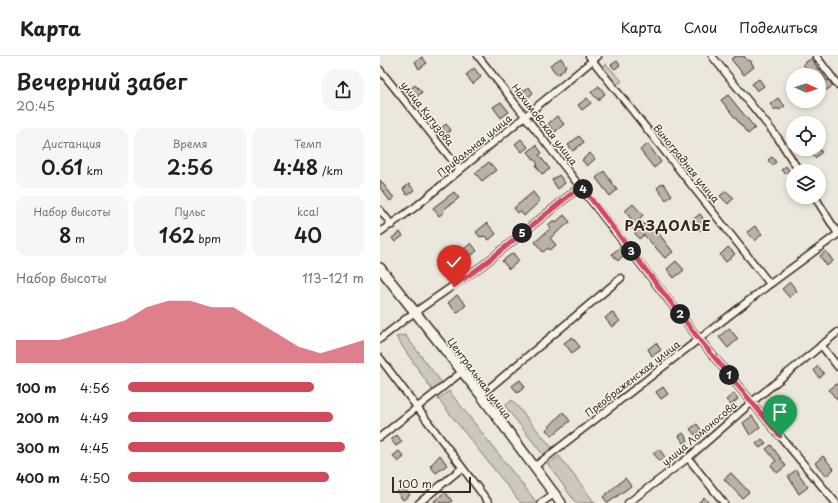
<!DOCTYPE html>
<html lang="ru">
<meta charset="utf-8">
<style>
:root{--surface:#fff;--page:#f6f6f6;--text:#202124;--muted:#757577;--line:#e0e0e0;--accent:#d1495b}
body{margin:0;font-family:"Playpen Sans",sans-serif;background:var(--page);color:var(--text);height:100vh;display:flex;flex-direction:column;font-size:15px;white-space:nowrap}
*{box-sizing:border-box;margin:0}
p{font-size:13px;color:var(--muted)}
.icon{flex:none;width:22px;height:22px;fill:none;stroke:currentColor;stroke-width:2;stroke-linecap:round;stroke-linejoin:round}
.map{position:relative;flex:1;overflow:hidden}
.side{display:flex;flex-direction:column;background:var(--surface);width:380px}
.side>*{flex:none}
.needle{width:26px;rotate:93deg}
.fabs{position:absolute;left:406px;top:12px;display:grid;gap:8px}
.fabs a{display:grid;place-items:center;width:40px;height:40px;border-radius:50%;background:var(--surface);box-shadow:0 2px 6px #0003;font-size:20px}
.scale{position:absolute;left:12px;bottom:10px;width:79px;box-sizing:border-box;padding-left:4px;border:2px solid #3b2a1e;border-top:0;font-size:11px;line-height:14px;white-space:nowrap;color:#3b2a1e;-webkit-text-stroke:3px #f7f3e8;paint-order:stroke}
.pin{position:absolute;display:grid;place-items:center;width:34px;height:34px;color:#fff;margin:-41px -17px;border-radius:50% 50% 50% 0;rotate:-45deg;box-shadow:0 0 4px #0007}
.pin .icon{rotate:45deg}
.km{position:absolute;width:20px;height:20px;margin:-10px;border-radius:50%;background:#222;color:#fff;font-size:11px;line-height:20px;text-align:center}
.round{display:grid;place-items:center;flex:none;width:42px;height:42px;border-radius:16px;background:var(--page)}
.headline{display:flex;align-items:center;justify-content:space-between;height:68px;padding:0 16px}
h1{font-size:22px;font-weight:600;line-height:30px}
.metrics{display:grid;grid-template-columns:repeat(3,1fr);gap:6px;height:68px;padding:4px 16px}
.metrics div{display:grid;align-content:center;border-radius:10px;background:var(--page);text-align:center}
.metrics b{font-size:20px;font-weight:600}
.metrics small{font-size:11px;font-weight:400}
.metrics p{font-size:11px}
.chart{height:112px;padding:8px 16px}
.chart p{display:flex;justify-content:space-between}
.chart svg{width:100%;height:72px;margin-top:4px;fill:var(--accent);opacity:.7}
ul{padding:0 16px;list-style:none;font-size:13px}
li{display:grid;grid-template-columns:64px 48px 1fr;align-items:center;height:30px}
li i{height:10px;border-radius:5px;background:var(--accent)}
header{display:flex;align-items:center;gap:24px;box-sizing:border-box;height:56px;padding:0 20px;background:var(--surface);border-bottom:1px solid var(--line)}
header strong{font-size:19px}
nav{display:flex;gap:22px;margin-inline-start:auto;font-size:14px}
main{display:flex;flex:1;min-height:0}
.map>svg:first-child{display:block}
</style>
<header>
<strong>Карта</strong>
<nav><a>Карта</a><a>Слои</a><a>Поделиться</a></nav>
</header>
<main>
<section class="side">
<div class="headline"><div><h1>Вечерний забег</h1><p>20:45</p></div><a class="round"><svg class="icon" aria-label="share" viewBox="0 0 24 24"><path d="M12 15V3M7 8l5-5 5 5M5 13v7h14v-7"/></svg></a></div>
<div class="metrics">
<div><p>Дистанция</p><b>0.61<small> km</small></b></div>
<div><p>Время</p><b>2:56</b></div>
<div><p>Темп</p><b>4:48<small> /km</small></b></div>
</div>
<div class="metrics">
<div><p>Набор высоты</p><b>8<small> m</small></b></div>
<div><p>Пульс</p><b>162<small> bpm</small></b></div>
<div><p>kcal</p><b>40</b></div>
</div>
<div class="chart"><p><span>Набор высоты</span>113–121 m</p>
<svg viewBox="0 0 160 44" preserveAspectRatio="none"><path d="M0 44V30L10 30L20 30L30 26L40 22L50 18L60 10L70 6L80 6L90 10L100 10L110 18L120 26L130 34L140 38L150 34L160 30V44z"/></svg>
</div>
<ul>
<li><b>100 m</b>4:56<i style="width:79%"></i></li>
<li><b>200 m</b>4:49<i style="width:87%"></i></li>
<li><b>300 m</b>4:45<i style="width:92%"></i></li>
<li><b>400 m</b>4:50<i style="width:85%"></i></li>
</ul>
</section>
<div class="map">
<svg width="458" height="447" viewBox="0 0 458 447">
<rect width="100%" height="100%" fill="#ece7dc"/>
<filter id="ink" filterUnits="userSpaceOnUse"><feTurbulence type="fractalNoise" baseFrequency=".025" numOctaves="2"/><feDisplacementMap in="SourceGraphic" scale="8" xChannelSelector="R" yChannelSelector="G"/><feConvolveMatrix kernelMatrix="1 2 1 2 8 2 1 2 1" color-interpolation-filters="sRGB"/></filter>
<g filter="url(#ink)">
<!-- green -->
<g fill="#cec8bc" stroke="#84796d">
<path d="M226 8 242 25 236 29 222 11Z"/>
<path d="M25 279 62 327 53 335 16 281Z"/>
<path d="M69 335 157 447H141L58 343Z"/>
<path d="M132 344 173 393 164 400 125 350Z"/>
<path d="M179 400 215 447H196L168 408Z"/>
</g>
<!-- building -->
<g fill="#bab2a7" stroke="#3b2a1e">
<path d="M356 0H364L368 5 370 4 374 11 364 19 351 3Z"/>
<path d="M42 1 47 7 39 13 35 6Z"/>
<path d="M181 2 186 10 184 11 185 13 177 19 170 9Z"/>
<path d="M432 2 439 15V11L447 25 449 24 453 30 443 36 439 29V19H431L423 8Z"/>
<path d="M237 5 240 9 235 13 231 9Z"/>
<path d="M94 12 101 21 93 28 86 19Z"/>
<path d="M379 23 384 30 377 35 372 28Z"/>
<path d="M35 29 42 36 37 41 30 33Z"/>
<path d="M219 30 225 38 219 43V45L211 36Z"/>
<path d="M149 31 153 37 147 42 142 36Z"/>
<path d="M348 39 375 72 368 78 341 44Z"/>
<path d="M207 42 211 47 202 54 198 49Z"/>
<path d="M398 42 405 50 399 54 397 52 395 54 390 48Z"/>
<path d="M121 46 129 56 121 62 113 51Z"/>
<path d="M177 60 184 68 175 76 168 68Z"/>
<path d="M66 68 71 74 65 79 60 73Z"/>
<path d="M199 80 204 86 193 95 188 89Z"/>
<path d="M141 83 148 91 142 96 135 88Z"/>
<path d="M268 88 281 106 274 112 260 94Z"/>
<path d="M156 89 162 97 159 99 170 113 162 118 156 110 158 108 148 96Z"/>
<path d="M432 93H439L442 96 435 102 429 95Z"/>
<path d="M210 97 215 103 207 110 202 104Z"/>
<path d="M392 101 396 106 392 109 388 104Z"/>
<path d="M109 106 116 114 102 125 95 117Z"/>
<path d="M406 110 409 114 405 118 401 114Z"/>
<path d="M224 115 237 134 230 140 216 122Z"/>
<path d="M179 119 185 127 178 133 172 124Z"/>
<path d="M0 124 14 142 10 145 0 132Z"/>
<path d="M283 127 292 139 286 144 277 132Z"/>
<path d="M29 128 34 134 27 139 23 133Z"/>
<path d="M346 135 354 142 348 148 340 140Z"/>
<path d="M74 136 79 142 63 154 64 156 59 160 53 152Z"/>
<path d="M153 136 160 145 144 160 140 155 138 157 134 152Z"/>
<path d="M253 148 263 159 259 163 264 169 269 165 293 196 285 202 264 179 259 183 248 166 251 163 245 155Z"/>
<path d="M320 158 327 168 319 175 311 165Z"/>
<path d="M184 159 190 166 170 182 176 189 170 194 168 192 163 196 155 186 171 172 168 169 174 164 176 166Z"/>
<path d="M107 167 116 178 109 184 105 180 100 181 96 176Z"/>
<path d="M375 170 382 178 375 185 367 176Z"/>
<path d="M20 176 23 180 15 186 12 182Z"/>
<path d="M91 187 97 195 89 201 83 194Z"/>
<path d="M240 191 245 198 238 205 232 198Z"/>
<path d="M348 191 355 198 346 206 340 199Z"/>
<path d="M446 195 453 205 447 210 440 200Z"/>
<path d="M133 197 139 205 129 213 122 205Z"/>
<path d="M296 205 304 214 294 222 287 213Z"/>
<path d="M410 226 417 235 410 242 402 233Z"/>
<path d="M77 239 86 249 77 257 68 247Z"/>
<path d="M232 256 240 265 232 271 225 262Z"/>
<path d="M349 272 358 283 348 292 339 281Z"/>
<path d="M192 281 200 291 192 297 184 287Z"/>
<path d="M276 287 281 294 272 300 268 293Z"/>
<path d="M438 310 444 318 439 322 434 314Z"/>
<path d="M140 324 145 331 138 337 132 330Z"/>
<path d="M458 327V345L449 334Z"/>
<path d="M283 331 288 338 281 343 276 336Z"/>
<path d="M354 337 358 343 351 349 346 344Z"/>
<path d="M183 356 190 365 172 380 166 374Z"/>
<path d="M372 360 380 371 370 379 363 367Z"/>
<path d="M317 368 321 374 315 379 310 373Z"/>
<path d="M303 377 308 384 304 387 299 380Z"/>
<path d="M17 379 22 386 16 390 11 384Z"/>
<path d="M382 383 386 387 380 392 376 388Z"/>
<path d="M391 389 406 410 397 417 391 409 396 405 386 393Z"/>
<path d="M279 393 285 401 280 405 273 397Z"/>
<path d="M19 395 24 401 18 406 13 400Z"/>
<path d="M60 399 67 409 56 417 50 410Z"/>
<path d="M443 400 454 413 446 420 435 407Z"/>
<path d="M416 414 428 431 419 438 408 420Z"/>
<path d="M351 417 369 436 362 442 344 423Z"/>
<path d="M245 422 251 430 228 447 223 441Z"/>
<path d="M23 430 30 439 23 444 17 436Z"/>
<path d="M65 436 72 445 69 447H56L54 445Z"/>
<path d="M324 441 329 447H318Z"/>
</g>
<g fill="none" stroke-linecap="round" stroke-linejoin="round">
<!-- street casing -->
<g stroke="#3b2a1e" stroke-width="9">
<g id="street">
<path d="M98 0 319 283 456 447"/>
<path d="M209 0 390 228"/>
<path d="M332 0 398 82 419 115"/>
<path d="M436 0 458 29"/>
<path d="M0 14 80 114"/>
<path d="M435 141 458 178"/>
<path d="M0 154 12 169"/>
<path d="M0 176 34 152 218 0"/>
<path d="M0 283 28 261 103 209 201 130"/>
<path d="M441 289 458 311"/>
<path d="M0 302 109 447"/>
<path d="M101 339 241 222"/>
<path d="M0 381 83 315"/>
<path d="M308 402 344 447"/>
<path d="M154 411 390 228 458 178"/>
<path d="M39 447 82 412"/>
<path d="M161 447 174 438"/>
<path d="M248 447 308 402 372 346 458 276"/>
</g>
</g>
<!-- secondary casing -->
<g stroke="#3b2a1e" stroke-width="12">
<path id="secondary" d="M0 212 101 339 181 447"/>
</g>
<!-- street -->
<use href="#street" stroke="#f7f3e8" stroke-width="6"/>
<!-- secondary -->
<use href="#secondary" stroke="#f7f3e8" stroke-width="9"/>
</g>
</g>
<g fill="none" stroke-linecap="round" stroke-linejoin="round" filter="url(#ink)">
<!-- route casing -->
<g stroke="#fff" stroke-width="8">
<path id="route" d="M74 230 103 209 201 130 319 283 400 380"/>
</g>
<!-- route -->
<use href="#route" stroke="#d1495b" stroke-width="5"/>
</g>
<g text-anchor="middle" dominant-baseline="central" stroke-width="3" stroke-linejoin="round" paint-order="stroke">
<!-- street labels -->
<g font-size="10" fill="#3b2a1e" stroke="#f7f3e8">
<text transform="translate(48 57) rotate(52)">улица Кутузова</text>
<text transform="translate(165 68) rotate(52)">Нахимовская улица</text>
<text transform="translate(94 89) rotate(-39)">Привольная улица</text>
<text transform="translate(307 107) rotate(51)">Виноградная улица</text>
<text transform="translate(100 322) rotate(53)">Центральная улица</text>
<text transform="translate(252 322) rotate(-38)">Преображенская улица</text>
<text transform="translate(319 377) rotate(-40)">улица Ломоносова</text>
</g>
<!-- district labels -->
<g font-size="14" font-weight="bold" letter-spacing="1" fill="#3b2a1e" stroke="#f7f3e8">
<text x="288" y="169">РАЗДОЛЬЕ</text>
</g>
</g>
</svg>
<div class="fabs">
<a><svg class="needle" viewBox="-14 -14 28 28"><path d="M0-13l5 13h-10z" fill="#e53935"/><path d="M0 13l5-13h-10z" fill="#757577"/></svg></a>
<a><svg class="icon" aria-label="locate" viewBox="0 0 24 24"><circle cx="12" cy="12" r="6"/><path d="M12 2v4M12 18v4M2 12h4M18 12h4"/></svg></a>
<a><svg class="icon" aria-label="layers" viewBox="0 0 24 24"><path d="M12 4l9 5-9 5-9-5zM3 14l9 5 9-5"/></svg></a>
</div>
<div class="scale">100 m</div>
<div class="pin" style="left:400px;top:380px;background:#1e9e55"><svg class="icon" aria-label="arrive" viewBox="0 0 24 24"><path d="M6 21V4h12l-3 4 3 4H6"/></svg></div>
<div class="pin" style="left:74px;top:230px;background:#d93025"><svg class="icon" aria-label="check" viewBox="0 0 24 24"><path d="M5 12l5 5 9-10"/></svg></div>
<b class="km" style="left:349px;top:319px">1</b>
<b class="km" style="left:300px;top:258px">2</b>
<b class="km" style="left:251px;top:195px">3</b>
<b class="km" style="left:203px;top:133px">4</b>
<b class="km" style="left:142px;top:177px">5</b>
</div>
</main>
